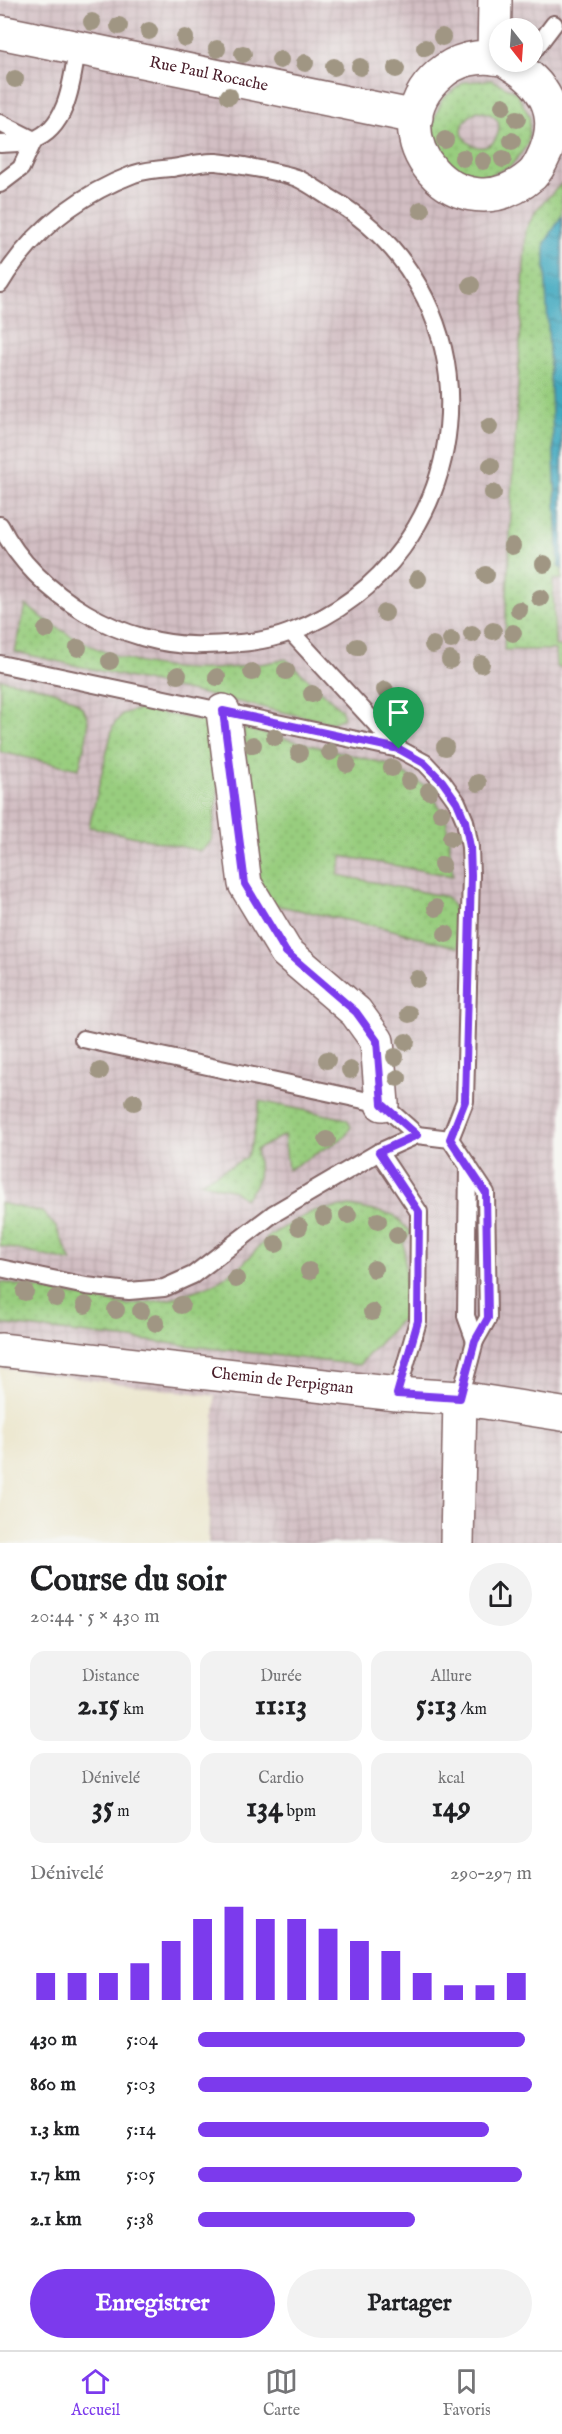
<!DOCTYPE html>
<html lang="fr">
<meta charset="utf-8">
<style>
:root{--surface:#fff;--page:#f2f2f2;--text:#202124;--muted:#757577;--line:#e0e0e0;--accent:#7c3aed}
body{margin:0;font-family:"IM FELL English",serif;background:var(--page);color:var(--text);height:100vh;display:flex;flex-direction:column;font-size:22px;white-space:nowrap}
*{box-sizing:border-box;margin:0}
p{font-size:20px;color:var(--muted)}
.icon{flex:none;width:33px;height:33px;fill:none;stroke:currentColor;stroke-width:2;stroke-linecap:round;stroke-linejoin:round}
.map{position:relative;height:1543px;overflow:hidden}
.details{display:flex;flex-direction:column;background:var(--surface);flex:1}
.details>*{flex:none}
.needle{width:39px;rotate:163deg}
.tools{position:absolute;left:489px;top:18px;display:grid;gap:12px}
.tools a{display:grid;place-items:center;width:54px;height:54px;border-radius:50%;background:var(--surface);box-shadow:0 3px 9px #0003;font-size:30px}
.pin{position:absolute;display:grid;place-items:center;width:51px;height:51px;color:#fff;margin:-62px -26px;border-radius:50% 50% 50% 0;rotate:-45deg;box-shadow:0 0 6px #0007}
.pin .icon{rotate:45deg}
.round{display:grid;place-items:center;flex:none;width:63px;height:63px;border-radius:32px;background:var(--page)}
.head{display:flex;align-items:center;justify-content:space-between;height:102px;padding:0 30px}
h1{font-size:33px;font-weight:800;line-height:45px}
.figures{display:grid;grid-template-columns:repeat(3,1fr);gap:9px;height:102px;padding:6px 30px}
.figures div{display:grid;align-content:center;border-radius:15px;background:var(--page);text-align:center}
.figures b{font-size:30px;font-weight:800}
.figures small{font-size:16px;font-weight:400}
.figures p{font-size:16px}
.chart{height:168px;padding:12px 30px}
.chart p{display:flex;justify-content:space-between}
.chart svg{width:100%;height:108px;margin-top:6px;stroke:var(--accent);stroke-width:6}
.button{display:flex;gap:12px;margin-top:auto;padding:12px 30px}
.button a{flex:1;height:69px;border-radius:36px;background:var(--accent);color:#fff;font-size:24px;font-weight:800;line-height:69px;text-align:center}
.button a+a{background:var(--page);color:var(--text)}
ul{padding:0 30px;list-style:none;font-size:20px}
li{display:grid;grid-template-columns:96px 72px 1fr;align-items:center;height:45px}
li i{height:15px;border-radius:8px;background:var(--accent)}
.tabs{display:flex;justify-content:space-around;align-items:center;height:84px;border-top:2px solid var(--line);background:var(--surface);font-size:16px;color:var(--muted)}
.tabs a{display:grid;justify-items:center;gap:3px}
.tabs .on{color:var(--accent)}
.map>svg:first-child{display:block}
</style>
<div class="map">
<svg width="562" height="1543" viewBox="0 0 562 1543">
<defs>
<pattern id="industrial-grid" width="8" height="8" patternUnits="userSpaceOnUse" patternTransform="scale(1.5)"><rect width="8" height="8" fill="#d2bec3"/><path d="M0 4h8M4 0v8" fill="none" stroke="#b6a3a8"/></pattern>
<pattern id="grass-dots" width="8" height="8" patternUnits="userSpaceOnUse" patternTransform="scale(1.5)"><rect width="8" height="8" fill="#98cd7e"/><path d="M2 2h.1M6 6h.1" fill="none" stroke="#84b06d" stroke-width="1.8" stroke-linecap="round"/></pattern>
<pattern id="water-ripples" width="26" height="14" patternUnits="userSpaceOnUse" patternTransform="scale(1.5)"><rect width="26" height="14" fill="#3fa8bf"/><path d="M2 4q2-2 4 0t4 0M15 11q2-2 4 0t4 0" fill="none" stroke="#37889b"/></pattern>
</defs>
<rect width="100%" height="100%" fill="#f6f6f2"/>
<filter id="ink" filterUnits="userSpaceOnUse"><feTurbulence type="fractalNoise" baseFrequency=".0167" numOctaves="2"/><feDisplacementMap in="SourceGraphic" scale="12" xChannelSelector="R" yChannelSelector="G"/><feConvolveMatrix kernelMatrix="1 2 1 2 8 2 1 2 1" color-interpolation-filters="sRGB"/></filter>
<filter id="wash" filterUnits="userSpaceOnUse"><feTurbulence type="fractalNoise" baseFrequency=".008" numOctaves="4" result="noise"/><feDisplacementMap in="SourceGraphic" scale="24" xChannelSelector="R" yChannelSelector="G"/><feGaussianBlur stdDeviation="1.35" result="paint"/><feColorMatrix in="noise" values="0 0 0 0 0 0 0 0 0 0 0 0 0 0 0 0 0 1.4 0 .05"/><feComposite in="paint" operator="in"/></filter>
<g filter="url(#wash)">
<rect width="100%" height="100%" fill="#ede8d1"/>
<!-- industrial -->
<path fill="url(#industrial-grid)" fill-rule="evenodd" d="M0 0H562V1543H208L215 1396 0 1368ZM500 28H532V62H500Z"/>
<!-- grass -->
<g fill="url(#grass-dots)" stroke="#717654" stroke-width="1.5" fill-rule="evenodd">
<path d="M492 80 516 92 530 117 528 144 511 166 486 177 458 171 439 152 432 125 442 99 464 82ZM477 111C489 112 503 118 498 133 489 166 437 134 477 111Z"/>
<path d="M562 183V579L553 580 555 646H562V668L556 667 555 650H504L526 229 537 209Z"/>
<path d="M26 605C106 670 187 681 286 659L341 709 344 718 332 723 15 652Z"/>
<path d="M0 679C26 685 88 690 88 724 88 738 82 755 79 769L0 752Z"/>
<path d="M139 709 209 722 222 763 211 842 201 851 89 827 113 726 122 714Z"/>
<path d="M243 728 387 764 427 787 446 818 453 876 342 856 338 875 447 897 458 914V948L389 929 275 905 253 878 258 853Z"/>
<path d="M260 1101 347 1119 351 1127 345 1137 288 1170 284 1135 256 1150C260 1172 262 1182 244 1199L234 1191 200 1182 246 1158 252 1143Z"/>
<path d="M0 1203 42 1212 56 1227 72 1262 0 1246Z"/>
<path d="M350 1206 394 1215 411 1233 404 1242 406 1303 411 1309 359 1365 0 1324V1282L128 1305 170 1299 214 1284 243 1264 270 1235 313 1211Z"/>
</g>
<!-- water -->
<path fill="url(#water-ripples)" stroke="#446475" stroke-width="1.5" d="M562 215V569L559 567 545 265V243Z"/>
</g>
<g filter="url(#ink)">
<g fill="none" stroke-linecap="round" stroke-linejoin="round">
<!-- service casing -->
<g stroke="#836565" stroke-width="20">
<g id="service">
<path d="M532 53 554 24"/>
<path d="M0 123 34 140 21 168 0 184"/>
<path d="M0 144C10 143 24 144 33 140 68 128 72 80 77 50"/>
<path d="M0 284C32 231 76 196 134 174 146 170 160 169 172 168 186 166 202 161 216 162 235 164 280 172 297 178 308 183 319 191 330 198 507 300 481 560 291 632 263 643 233 644 204 645 124 648 36 596 0 525"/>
<path d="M291 632 399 749"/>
<path d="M0 664 399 749 425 763 442 781 457 802 465 821 470 847 471 875 465 1101 450 1139"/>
<path d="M83 1039 382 1104 417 1135"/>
<path d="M379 1152 419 1212 418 1321 397 1394"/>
<path d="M468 1165 466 1316 475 1341"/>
<path d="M0 1268 86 1286 129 1291 164 1288 193 1275 273 1214 379 1152 417 1135 450 1139 486 1193 488 1318 475 1341 460 1398"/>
</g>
</g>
<!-- minor casing -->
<g stroke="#836565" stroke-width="36">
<g id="minor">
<path id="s1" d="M0 32 416 117"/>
<path d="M494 58 495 0"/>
<path d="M500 59C479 54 456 60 440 74 370 134 459 239 532 175 539 168 542 160 546 151 562 111 543 82 508 62"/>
<path d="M223 711 245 884 286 952 356 1012 377 1041 382 1104"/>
<path id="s2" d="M0 1350 397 1394 460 1398 562 1414"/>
<path d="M457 1543 460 1398"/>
</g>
</g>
<!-- service -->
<use href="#service" stroke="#fff" stroke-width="16"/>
<!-- minor -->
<use href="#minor" stroke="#fff" stroke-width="33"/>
</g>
<!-- trees -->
<g fill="#a09683">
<circle cx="92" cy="22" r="9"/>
<circle cx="119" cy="26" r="9"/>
<circle cx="149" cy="31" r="9"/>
<circle cx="442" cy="37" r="9"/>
<circle cx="185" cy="38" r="9"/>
<circle cx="425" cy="48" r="9"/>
<circle cx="217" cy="49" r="9"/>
<circle cx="243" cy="54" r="9"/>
<circle cx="280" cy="60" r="9"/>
<circle cx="305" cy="63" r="9"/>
<circle cx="334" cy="67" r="9"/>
<circle cx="360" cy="67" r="9"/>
<circle cx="396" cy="69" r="9"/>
<circle cx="15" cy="79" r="9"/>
<circle cx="229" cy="96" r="9"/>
<circle cx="503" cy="106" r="9"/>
<circle cx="517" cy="119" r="9"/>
<circle cx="445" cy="140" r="9"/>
<circle cx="512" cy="141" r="9"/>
<circle cx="463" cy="158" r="9"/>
<circle cx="503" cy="159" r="9"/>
<circle cx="483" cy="161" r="9"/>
<circle cx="421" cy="210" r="9"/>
<circle cx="471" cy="285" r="9"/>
<circle cx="489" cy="427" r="9"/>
<circle cx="491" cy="466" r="9"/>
<circle cx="493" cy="493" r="9"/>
<circle cx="512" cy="546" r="9"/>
<circle cx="544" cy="564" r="9"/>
<circle cx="486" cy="575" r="9"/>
<circle cx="418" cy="579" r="9"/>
<circle cx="540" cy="598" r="9"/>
<circle cx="519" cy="610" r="9"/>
<circle cx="385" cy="613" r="9"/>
<circle cx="46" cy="630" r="9"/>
<circle cx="493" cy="631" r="9"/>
<circle cx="513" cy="633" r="9"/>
<circle cx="472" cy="634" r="9"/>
<circle cx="451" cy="640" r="9"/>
<circle cx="433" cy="645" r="9"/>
<circle cx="357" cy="647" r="9"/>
<circle cx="78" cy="648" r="9"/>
<circle cx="450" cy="660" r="9"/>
<circle cx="110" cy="661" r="9"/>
<circle cx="481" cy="664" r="9"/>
<circle cx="286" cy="671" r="9"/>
<circle cx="252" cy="672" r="9"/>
<circle cx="178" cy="675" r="9"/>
<circle cx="217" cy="677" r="9"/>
<circle cx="385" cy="690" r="9"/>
<circle cx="312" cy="694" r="9"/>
<circle cx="410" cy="712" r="9"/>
<circle cx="275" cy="737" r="9"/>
<circle cx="253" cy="745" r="9"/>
<circle cx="445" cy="747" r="9"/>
<circle cx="330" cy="752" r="9"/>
<circle cx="299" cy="753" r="9"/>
<circle cx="347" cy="764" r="9"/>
<circle cx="392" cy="768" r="9"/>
<circle cx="409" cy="781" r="9"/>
<circle cx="478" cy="783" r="9"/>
<circle cx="429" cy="791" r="9"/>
<circle cx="441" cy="813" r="9"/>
<circle cx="451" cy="838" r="9"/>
<circle cx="442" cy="865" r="9"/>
<circle cx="436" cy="908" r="9"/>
<circle cx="446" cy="934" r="9"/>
<circle cx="417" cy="979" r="9"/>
<circle cx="409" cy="1014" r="9"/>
<circle cx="406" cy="1042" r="9"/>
<circle cx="395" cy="1057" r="9"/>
<circle cx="327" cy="1060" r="9"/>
<circle cx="350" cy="1070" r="9"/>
<circle cx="100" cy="1071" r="9"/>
<circle cx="398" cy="1078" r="9"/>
<circle cx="134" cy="1102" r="9"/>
<circle cx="327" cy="1140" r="9"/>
<circle cx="348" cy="1215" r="9"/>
<circle cx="324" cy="1217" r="9"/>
<circle cx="378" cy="1221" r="9"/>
<circle cx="299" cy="1227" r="9"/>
<circle cx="397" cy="1235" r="9"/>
<circle cx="276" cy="1244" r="9"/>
<circle cx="374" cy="1269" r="9"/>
<circle cx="309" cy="1271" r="9"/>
<circle cx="236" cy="1279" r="9"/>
<circle cx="25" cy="1292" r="9"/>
<circle cx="56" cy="1298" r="9"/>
<circle cx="85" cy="1305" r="9"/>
<circle cx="181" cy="1305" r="9"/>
<circle cx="116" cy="1310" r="9"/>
<circle cx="141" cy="1311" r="9"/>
<circle cx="372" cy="1312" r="9"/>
<circle cx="156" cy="1323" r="9"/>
</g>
</g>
<g fill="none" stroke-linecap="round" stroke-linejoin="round" filter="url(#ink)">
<!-- route casing -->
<g stroke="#fff" stroke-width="12">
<path id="route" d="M223 711 399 749 424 763 442 781 457 802 465 821 470 847 471 875 465 1101 450 1139 486 1193 488 1318 475 1341 460 1398 397 1394 418 1321 419 1212 379 1152 417 1135 382 1104 377 1041 356 1012 286 952 245 884Z"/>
</g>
<!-- route -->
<use href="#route" stroke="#7c3aed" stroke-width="8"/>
</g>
<g text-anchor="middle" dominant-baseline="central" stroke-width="6" stroke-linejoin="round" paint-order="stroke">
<!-- street labels -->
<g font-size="16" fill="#4a1f2b" stroke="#f6f6f2">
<text stroke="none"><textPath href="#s1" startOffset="213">Rue Paul Rocache</textPath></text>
<text stroke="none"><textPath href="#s2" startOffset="284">Chemin de Perpignan</textPath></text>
</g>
</g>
</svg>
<div class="tools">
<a><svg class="needle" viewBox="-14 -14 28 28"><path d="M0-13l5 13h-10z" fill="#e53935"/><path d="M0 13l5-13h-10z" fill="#757577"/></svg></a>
</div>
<div class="pin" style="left:399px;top:749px;background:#1e9e55"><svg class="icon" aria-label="arrive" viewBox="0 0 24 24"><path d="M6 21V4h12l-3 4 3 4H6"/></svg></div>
</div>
<section class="details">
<div class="head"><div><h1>Course du soir</h1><p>20:44 · 5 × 430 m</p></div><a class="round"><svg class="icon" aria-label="share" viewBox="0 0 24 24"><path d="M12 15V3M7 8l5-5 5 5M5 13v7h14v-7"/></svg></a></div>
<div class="figures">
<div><p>Distance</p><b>2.15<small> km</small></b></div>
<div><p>Durée</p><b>11:13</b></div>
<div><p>Allure</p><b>5:13<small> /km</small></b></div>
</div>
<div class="figures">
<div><p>Dénivelé</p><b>35<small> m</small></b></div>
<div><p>Cardio</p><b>134<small> bpm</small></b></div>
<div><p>kcal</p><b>149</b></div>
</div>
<div class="chart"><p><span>Dénivelé</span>290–297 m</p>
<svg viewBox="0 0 160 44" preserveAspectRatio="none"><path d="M5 44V33M15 44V33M25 44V33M35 44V29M45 44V20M55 44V11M65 44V6M75 44V11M85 44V11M95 44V15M105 44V20M115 44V24M125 44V33M135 44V38M145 44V38M155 44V33"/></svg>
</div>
<ul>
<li><b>430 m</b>5:04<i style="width:98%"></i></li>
<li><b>860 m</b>5:03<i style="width:100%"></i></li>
<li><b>1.3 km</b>5:14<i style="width:87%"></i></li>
<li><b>1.7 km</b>5:05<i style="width:97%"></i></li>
<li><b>2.1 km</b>5:38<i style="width:65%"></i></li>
</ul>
<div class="button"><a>Enregistrer</a><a>Partager</a></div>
</section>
<nav class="tabs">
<a class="on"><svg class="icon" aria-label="home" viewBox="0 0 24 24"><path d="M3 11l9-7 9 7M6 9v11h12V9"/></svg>Accueil</a>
<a><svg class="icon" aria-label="map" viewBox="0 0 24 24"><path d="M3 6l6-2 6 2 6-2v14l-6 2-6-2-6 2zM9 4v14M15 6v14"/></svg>Carte</a>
<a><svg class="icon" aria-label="saved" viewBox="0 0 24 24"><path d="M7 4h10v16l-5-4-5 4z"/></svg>Favoris</a>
</nav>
